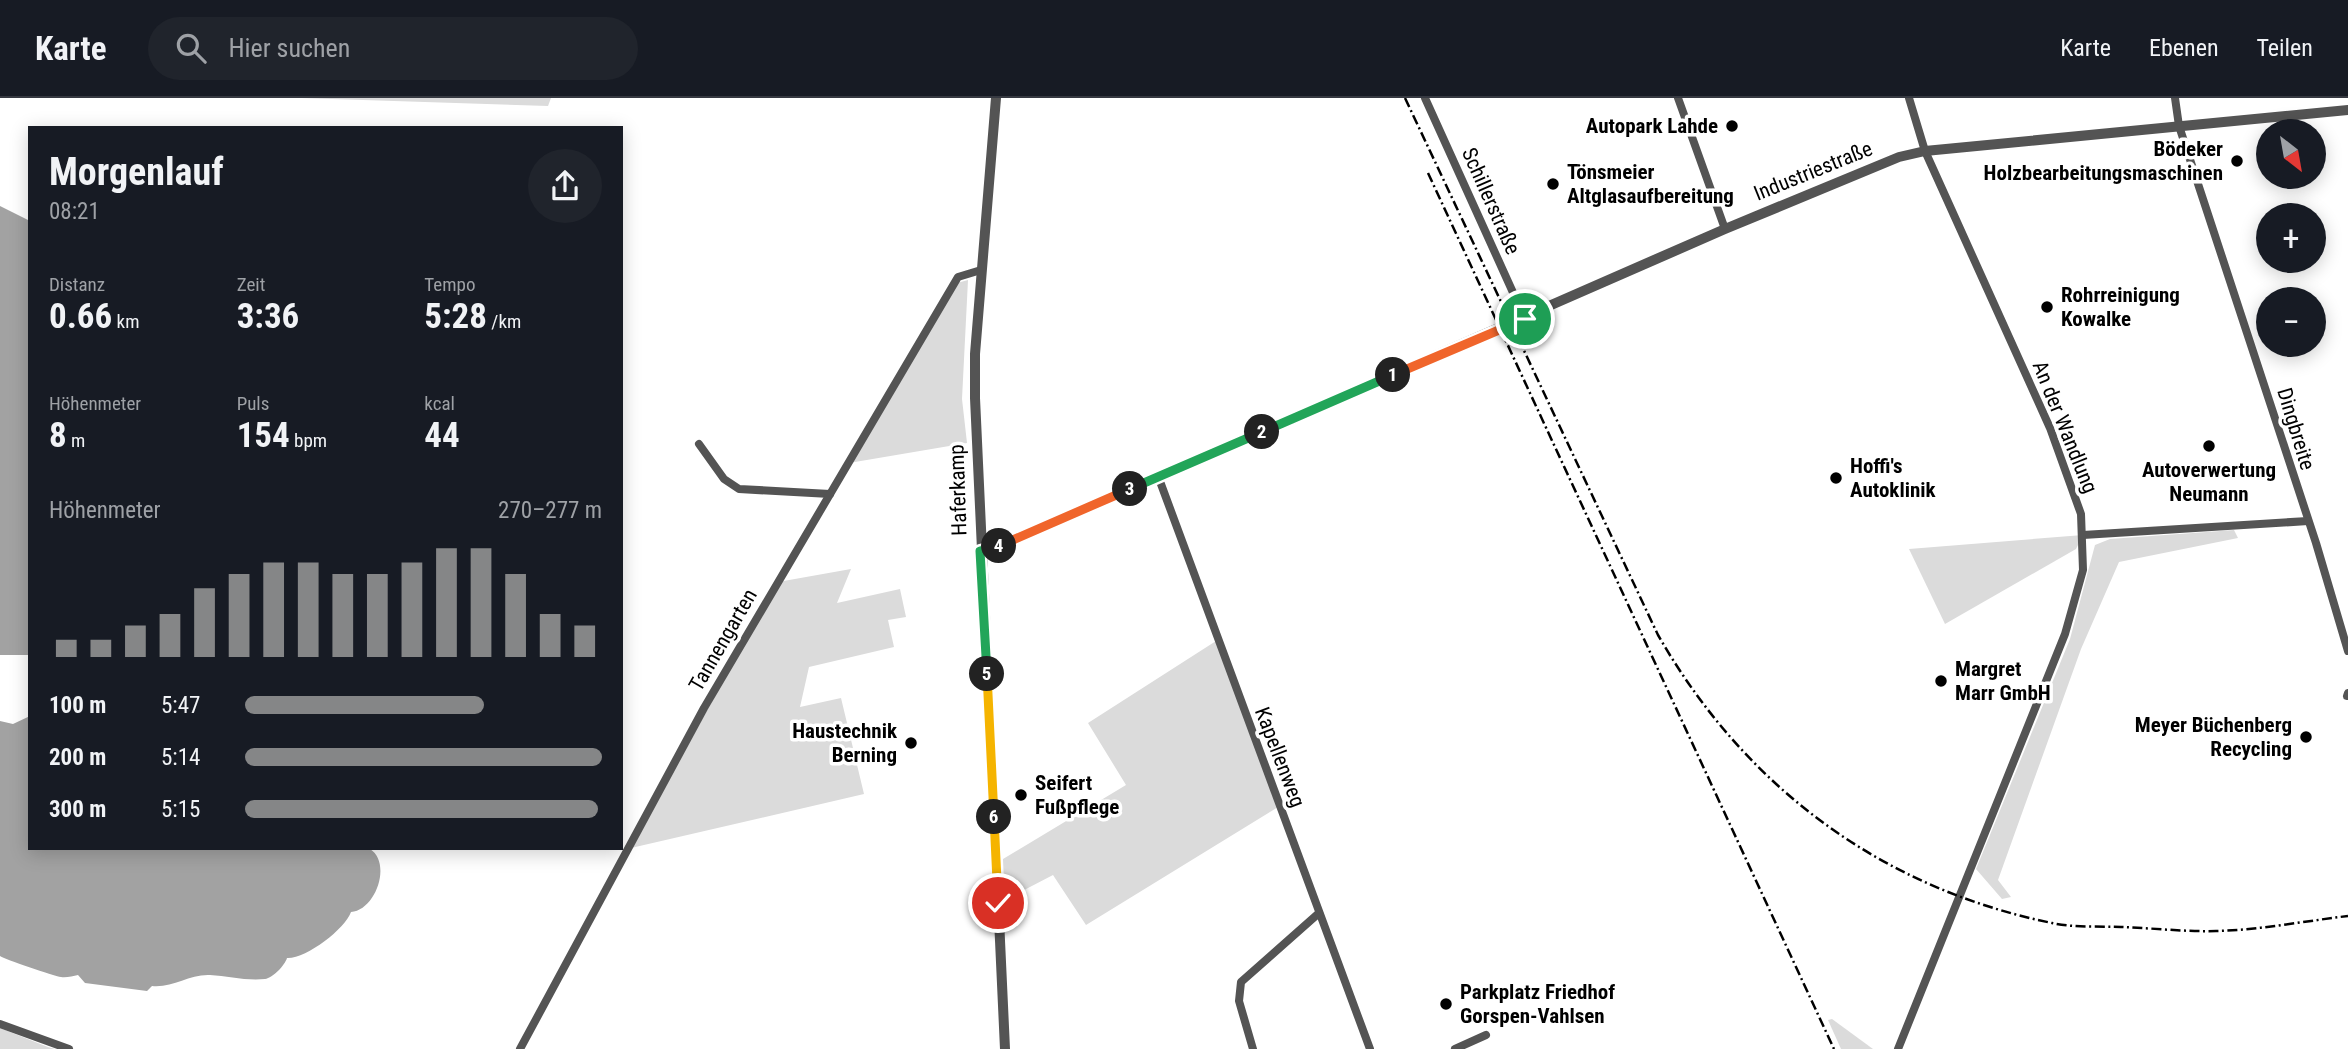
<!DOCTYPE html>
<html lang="de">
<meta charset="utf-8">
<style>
:root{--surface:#171b24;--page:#20242c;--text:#f1f3f6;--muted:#9ea1a6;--line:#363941;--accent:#858687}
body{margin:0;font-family:"Roboto Condensed",sans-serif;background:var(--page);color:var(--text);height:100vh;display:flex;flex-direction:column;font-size:26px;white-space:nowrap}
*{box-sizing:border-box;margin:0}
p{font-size:23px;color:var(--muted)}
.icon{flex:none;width:38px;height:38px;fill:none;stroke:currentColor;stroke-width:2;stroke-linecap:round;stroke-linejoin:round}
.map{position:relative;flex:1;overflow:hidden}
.panel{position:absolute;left:28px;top:28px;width:595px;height:724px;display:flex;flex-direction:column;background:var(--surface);border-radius:0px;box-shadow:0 4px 18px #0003}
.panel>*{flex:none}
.needle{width:46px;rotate:149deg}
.controls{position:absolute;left:2256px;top:21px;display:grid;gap:14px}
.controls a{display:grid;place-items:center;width:70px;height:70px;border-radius:50%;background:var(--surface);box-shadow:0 4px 18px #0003;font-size:35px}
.pin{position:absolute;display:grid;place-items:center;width:60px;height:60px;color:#fff;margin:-30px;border:4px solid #fff;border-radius:50%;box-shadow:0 2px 7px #0007}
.km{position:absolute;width:35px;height:35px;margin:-18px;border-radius:50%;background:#222;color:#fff;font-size:19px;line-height:35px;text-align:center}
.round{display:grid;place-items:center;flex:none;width:74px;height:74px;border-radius:37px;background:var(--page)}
.headline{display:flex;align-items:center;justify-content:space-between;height:119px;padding:0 21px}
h1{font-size:38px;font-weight:700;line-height:52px}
.figures{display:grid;grid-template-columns:repeat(3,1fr);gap:10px;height:119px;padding:7px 21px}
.figures div{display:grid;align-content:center}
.figures b{font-size:35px;font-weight:700}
.figures small{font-size:19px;font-weight:400}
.figures p{font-size:19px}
.chart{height:196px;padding:14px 21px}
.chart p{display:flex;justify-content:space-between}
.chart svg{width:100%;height:126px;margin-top:7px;stroke:var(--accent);stroke-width:6}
ul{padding:0 21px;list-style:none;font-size:23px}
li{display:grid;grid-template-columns:112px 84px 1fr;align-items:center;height:52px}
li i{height:18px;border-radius:9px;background:var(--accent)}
header{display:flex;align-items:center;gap:42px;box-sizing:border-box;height:98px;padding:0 35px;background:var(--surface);border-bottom:2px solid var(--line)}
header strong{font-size:33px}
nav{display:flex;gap:38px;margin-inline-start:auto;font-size:24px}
.search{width:490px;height:63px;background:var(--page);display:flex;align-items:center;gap:18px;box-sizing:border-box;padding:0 24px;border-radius:38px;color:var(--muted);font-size:26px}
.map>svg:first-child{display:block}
</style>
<header>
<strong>Karte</strong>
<div class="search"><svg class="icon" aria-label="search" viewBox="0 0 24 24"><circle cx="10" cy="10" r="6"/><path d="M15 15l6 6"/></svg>Hier suchen</div>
<nav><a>Karte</a><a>Ebenen</a><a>Teilen</a></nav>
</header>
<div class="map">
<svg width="2348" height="951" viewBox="0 0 2348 951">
<rect width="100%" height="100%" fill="#fff"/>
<!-- green -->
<g fill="#dbdbdb">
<path d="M301 0H551L548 8Z"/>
<path d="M968 182 962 301 967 345 849 365 957 185Z"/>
<path d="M2234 432 2238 440 2119 464 2081 551 1998 782 2011 799 2002 801 1976 771 2070 541 2095 447 2110 441Z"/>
<path d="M2083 437 2076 451 1945 526 1909 451Z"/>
<path d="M851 471 837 505 900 491 906 519 888 522 894 549 809 569 800 609 841 600 864 696 631 750 778 484Z"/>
<path d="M1216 543 1278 709 1086 827 1053 777 999 805 998 764 1126 687 1088 625Z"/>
<path d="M1832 921 1873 951H1841L1828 922Z"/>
<path d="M0 930 48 949 55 951H0Z"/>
</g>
<!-- water -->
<g fill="#a2a2a2">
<path d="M0 108 30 123V557H0Z"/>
<path d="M30 618V751H370C392 765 376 812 351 814 345 831 306 861 287 860 285 867 273 880 265 881 246 883 228 878 210 877 189 876 173 890 152 888L147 893 85 885 78 877C73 878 66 880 61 879 54 878 4 861 0 858V623L13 626Z"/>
</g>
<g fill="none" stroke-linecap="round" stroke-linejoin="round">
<!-- minor -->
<g stroke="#545454" stroke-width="8">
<path d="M1425 0 1525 221"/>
<path d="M1678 0 1725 131"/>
<path d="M2175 0 2179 28 2316 445 2348 553"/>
<path d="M699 346 724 381 739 391 830 396"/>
<path d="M1158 378 1370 951"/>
<path d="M2083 437 2308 423"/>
<path d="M2347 598 2348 595"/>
<path d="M0 926 69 951"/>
<path d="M520 951 704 610 958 179 981 172"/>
<path d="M1253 951 1239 903 1241 884 1319 815"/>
<path d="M1455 951 1486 937"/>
<path d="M1898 951 2065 536 2083 472 2081 416 2050 330 1925 53 1909 0"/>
</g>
<!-- tertiary -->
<g stroke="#545454" stroke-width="10">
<path d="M996 0 975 256V300L1005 951"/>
<path d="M980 453 995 450 1725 131 1899 59 1925 53 2348 12"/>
</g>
<!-- rail -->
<g stroke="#000" stroke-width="2.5" stroke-dasharray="10 3.5 2 3.5" stroke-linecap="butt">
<path d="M1405 0 1658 537C1745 689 1881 790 2052 825 2074 830 2099 828 2121 829 2152 830 2185 834 2216 833 2260 832 2305 823 2348 818"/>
<path d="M1428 75 1834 951"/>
</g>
</g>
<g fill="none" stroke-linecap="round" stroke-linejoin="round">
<!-- split-1 casing -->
<g stroke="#fff" stroke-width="14">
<path id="split-1" d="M1393 277 1525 221"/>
</g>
<!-- split-2 casing -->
<g stroke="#fff" stroke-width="14">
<path id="split-2" d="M1262 334 1393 277"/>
</g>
<!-- split-3 casing -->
<g stroke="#fff" stroke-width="14">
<path id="split-3" d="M1130 391 1262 334"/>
</g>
<!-- split-4 casing -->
<g stroke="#fff" stroke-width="14">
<path id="split-4" d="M999 448 1130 391"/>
</g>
<!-- split-5 casing -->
<g stroke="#fff" stroke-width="14">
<path id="split-5" d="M987 576 980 453 999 448"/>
</g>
<!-- split-6 casing -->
<g stroke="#fff" stroke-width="14">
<path id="split-6" d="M987 576 994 719"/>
</g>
<!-- split-7 casing -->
<g stroke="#fff" stroke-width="14">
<path id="split-7" d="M994 719 998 805"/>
</g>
<!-- split-1 -->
<use href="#split-1" stroke="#f0652b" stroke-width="9"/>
<!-- split-2 -->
<use href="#split-2" stroke="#22a559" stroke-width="9"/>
<!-- split-3 -->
<use href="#split-3" stroke="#22a559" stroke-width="9"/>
<!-- split-4 -->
<use href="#split-4" stroke="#f0652b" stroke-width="9"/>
<!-- split-5 -->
<use href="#split-5" stroke="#22a559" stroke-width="9"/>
<!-- split-6 -->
<use href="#split-6" stroke="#f5b400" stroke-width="9"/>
<!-- split-7 -->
<use href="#split-7" stroke="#f5b400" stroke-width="9"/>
</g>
<!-- markers -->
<g fill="#000" stroke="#fff" stroke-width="2.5">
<circle cx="1732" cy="28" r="7"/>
<circle cx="2237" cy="63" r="7"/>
<circle cx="1553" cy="86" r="7"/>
<circle cx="2047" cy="209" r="7"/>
<circle cx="2209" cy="348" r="7"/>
<circle cx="1836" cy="380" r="7"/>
<circle cx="1941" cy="583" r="7"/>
<circle cx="2306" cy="639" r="7"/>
<circle cx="911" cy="645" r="7"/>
<circle cx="1021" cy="697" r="7"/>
<circle cx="1446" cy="906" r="7"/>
</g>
<g text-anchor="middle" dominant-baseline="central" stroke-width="7" stroke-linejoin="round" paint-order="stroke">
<!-- poi labels -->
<g font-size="21" font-weight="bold" fill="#000" stroke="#fff" text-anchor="start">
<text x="1718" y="28" text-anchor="end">Autopark Lahde</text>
<text x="2223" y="51" text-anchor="end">Bödeker<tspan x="2223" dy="24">Holzbearbeitungsmaschinen</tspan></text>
<text x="1567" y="74">Tönsmeier<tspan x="1567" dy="24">Altglasaufbereitung</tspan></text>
<text x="2061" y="197">Rohrreinigung<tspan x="2061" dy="24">Kowalke</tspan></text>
<text x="1850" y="368">Hoffi's<tspan x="1850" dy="24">Autoklinik</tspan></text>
<text x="2209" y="372" text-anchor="middle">Autoverwertung<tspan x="2209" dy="24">Neumann</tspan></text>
<text x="1955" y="571">Margret<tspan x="1955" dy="24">Marr GmbH</tspan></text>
<text x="2292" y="627" text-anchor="end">Meyer Büchenberg<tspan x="2292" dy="24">Recycling</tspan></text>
<text x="897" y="633" text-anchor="end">Haustechnik<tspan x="897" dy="24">Berning</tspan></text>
<text x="1035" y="685">Seifert<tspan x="1035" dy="24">Fußpflege</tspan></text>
<text x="1460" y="894">Parkplatz Friedhof<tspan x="1460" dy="24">Gorspen-Vahlsen</tspan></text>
</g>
<!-- street labels -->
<g font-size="21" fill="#000" stroke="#fff">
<text transform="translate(1813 73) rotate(-22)">Industriestraße</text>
<text transform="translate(1491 103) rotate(66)">Schillerstraße</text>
<text transform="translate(2065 329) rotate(68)">An der Wandlung</text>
<text transform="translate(2296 331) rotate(73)">Dingbreite</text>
<text transform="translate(958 392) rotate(-92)">Haferkamp</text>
<text transform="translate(723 542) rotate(-60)">Tannengarten</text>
<text transform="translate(1280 659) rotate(69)">Kapellenweg</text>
</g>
</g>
</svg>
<div class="controls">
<a><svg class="needle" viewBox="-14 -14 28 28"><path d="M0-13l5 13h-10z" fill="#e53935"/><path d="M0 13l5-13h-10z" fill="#9ea1a6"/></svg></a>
<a>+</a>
<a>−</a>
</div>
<div class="pin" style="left:1525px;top:221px;background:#1e9e55"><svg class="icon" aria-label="arrive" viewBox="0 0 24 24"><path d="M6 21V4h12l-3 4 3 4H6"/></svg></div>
<div class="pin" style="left:998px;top:805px;background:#d93025"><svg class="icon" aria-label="check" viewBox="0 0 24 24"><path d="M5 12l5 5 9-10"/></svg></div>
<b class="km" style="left:1393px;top:277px">1</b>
<b class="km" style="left:1262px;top:334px">2</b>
<b class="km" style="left:1130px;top:391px">3</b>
<b class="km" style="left:999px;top:448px">4</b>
<b class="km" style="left:987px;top:576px">5</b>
<b class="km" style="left:994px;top:719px">6</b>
<section class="panel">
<div class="headline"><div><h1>Morgenlauf</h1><p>08:21</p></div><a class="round"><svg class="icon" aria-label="share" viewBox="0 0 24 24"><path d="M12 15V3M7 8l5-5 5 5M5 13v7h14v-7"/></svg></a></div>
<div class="figures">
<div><p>Distanz</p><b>0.66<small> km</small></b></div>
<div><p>Zeit</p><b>3:36</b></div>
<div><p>Tempo</p><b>5:28<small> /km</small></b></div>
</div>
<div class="figures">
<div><p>Höhenmeter</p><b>8<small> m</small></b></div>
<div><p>Puls</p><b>154<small> bpm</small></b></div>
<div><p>kcal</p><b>44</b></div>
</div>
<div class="chart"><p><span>Höhenmeter</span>270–277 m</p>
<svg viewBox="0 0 160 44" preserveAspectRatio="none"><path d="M5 44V38M15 44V38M25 44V33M35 44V29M45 44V20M55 44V15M65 44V11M75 44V11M85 44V15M95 44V15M105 44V11M115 44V6M125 44V6M135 44V15M145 44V29M155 44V33"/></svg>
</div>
<ul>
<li><b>100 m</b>5:47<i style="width:67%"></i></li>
<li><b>200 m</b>5:14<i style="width:100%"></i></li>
<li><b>300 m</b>5:15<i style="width:99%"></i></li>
</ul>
</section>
</div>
